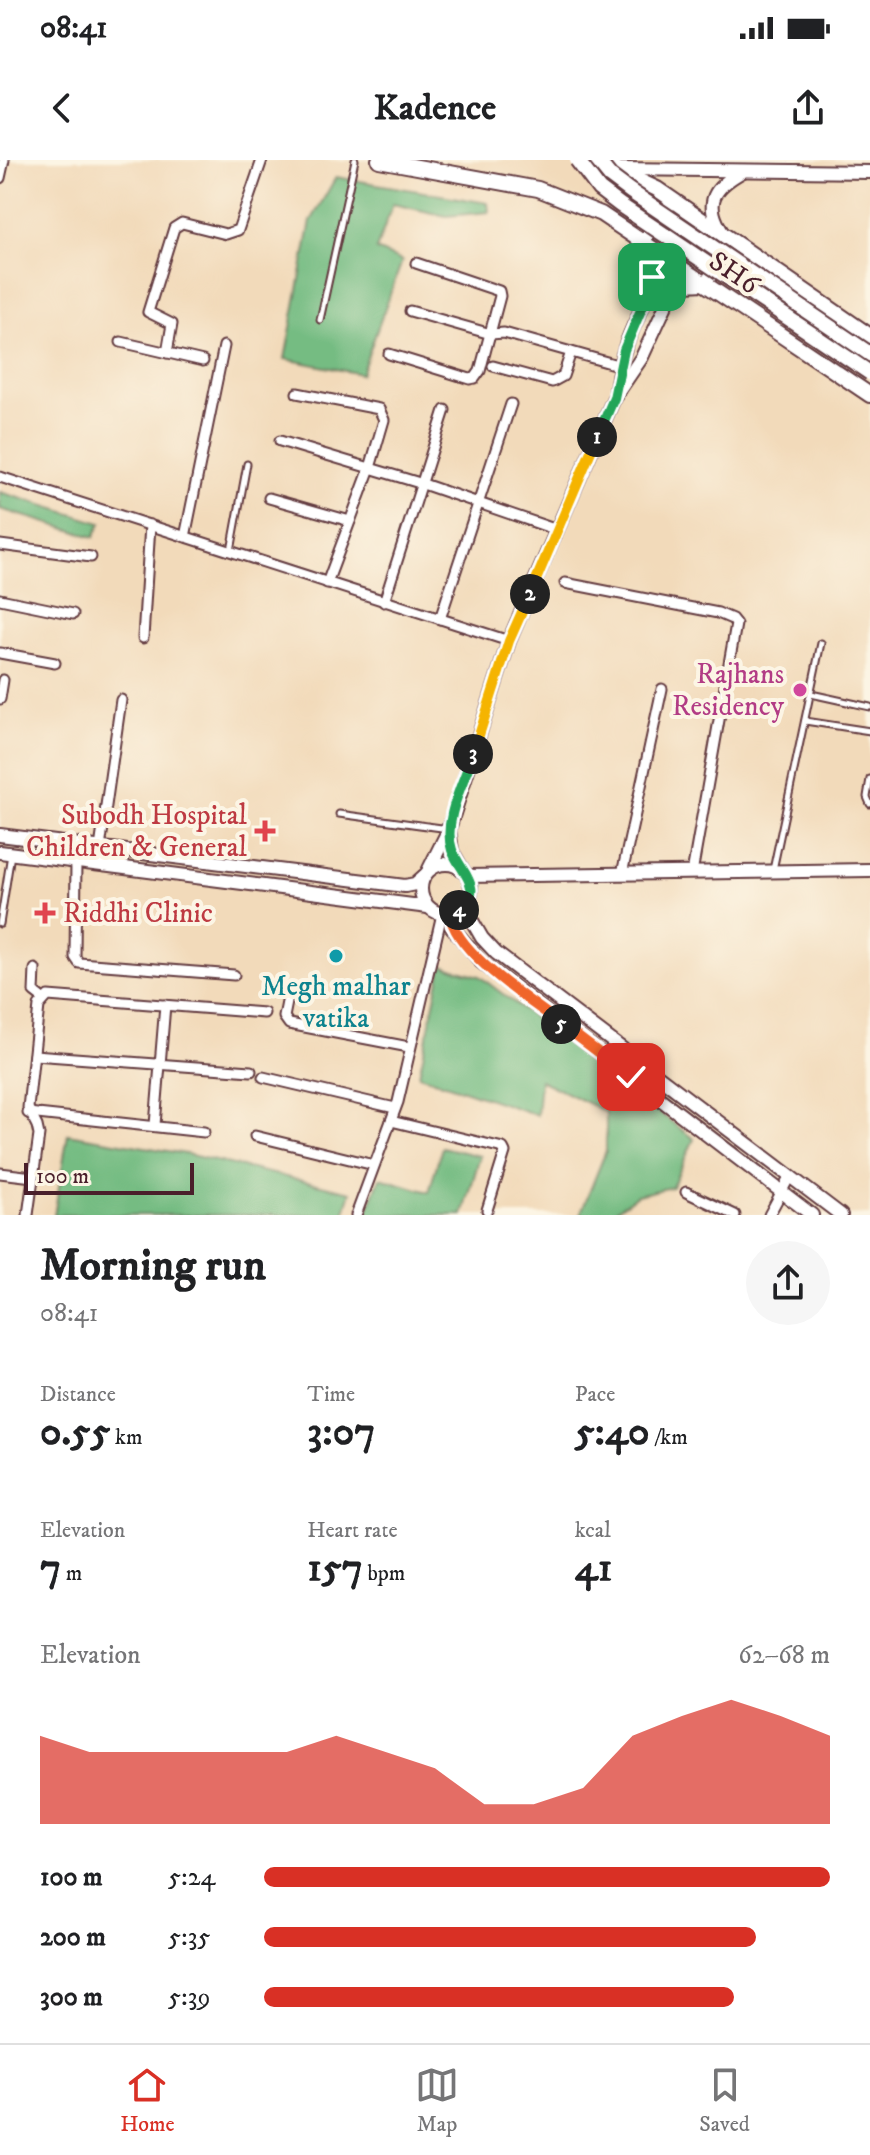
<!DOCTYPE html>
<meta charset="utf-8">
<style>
:root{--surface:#fff;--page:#f6f6f6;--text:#202124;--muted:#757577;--line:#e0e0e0;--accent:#d93025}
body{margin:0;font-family:"IM FELL DW Pica",serif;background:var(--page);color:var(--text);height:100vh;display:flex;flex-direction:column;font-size:30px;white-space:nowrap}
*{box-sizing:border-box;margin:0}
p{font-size:26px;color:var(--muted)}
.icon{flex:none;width:44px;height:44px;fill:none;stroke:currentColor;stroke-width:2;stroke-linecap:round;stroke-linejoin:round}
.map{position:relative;height:1055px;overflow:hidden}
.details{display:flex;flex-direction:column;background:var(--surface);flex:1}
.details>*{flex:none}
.scale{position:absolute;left:24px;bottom:20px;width:170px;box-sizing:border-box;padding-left:8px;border:4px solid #4a1f2b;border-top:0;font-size:22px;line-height:28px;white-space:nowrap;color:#4a1f2b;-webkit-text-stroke:6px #fcf5e5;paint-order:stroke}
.pin{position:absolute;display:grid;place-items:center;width:68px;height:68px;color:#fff;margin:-34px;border-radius:16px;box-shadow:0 4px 12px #0006}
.km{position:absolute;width:40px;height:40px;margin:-20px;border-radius:50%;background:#222;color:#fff;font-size:22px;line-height:40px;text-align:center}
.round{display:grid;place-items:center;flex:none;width:84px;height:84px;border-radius:42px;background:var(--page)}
.overview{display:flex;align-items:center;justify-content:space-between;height:136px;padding:0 40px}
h1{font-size:44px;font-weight:700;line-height:60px}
.metrics{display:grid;grid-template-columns:repeat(3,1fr);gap:12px;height:136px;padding:8px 40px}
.metrics div{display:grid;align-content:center}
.metrics b{font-size:40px;font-weight:700}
.metrics small{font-size:22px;font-weight:400}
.metrics p{font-size:22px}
.chart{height:224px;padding:16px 40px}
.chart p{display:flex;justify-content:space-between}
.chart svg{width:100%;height:144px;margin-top:8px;fill:var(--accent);opacity:.7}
ul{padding:0 40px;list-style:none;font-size:26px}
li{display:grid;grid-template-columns:128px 96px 1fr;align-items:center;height:60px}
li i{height:20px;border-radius:10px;background:var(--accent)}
.status{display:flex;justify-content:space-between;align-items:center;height:56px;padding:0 40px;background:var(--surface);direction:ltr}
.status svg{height:22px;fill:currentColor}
header{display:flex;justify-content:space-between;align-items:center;height:104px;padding:0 40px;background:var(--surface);font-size:36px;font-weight:700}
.dock{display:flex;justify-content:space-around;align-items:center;height:112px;border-top:2px solid var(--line);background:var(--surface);font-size:22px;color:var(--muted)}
.dock a{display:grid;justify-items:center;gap:4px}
.dock .selected{color:var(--accent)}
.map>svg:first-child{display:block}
</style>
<div class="status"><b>08:41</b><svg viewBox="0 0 49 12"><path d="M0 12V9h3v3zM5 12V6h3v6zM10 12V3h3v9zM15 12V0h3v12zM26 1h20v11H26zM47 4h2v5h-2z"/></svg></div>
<header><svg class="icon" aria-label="back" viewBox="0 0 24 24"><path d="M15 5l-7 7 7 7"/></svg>Kadence<svg class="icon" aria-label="share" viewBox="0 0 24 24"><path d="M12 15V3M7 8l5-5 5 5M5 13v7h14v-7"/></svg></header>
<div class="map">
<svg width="870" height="1055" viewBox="0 0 870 1055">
<rect width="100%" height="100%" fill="#fcf5e5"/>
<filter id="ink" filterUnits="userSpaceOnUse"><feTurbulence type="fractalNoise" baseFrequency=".0125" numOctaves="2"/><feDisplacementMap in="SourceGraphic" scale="16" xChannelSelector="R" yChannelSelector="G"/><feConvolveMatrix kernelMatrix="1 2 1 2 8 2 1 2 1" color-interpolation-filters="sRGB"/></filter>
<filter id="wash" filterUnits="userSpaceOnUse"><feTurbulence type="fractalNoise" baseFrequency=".006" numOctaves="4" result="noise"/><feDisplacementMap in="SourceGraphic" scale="32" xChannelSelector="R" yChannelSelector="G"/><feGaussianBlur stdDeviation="1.8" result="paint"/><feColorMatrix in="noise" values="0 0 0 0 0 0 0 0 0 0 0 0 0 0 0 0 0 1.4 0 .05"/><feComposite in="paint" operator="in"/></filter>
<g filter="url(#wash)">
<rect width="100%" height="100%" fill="#f2daba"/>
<!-- forest -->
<g fill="#75bc82" stroke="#606e56" stroke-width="2">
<path d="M336 17 488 43 489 52 446 56 393 44 376 90 402 101 361 214 285 199 311 61Z"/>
<path d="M0 332 101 363 94 377 0 349Z"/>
<path d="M442 805 479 816 694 979 672 1027 637 1035 609 1055H580L606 991V952L540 920 537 955 419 915Z"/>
<path d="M68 974 186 994 351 1032 344 1055H54Z"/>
<path d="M442 987 480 996 463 1055H366L380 1018 429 1032Z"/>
</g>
</g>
<g filter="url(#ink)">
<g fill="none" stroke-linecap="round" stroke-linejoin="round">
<!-- service casing -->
<g stroke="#633b40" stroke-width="9">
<g id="service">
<path d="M320 160 355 0"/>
<path d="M231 391 247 304"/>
<path d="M811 534 870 547"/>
<path d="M805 561 870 571"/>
<path d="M870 619 867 637 870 644"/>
<path d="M339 654 449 669"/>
<path d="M773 710 821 483"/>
<path d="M0 764 11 694"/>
</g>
</g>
<!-- minor casing -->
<g stroke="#633b40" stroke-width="13">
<g id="minor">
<path d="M0 18 4 0"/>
<path d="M410 151 491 174 504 173 621 206"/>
<path d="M121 182 203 201"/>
<path d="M167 193 172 164 148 152 174 68 182 63 226 74 238 70 262 0"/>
<path d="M389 194 470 219 475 218 480 211 500 136 499 131 416 103"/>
<path d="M493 206 552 222 563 216 571 192"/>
<path d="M297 233 379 249 384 260 370 308 327 423"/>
<path d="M280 281 423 324 557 370"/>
<path d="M0 317 509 481"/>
<path d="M269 338 350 361"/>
<path d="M185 377 224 186"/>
<path d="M0 385 91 397"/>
<path d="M565 423 718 453 732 459 736 464 692 713"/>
<path d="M0 439 73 454"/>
<path d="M384 442 445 250"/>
<path d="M440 459 511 244"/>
<path d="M143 478 150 365"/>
<path d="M0 493 55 503"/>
<path d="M0 539 3 520"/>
<path d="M100 688 121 540"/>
<path d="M76 702 75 797 79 803 234 815"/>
<path d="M622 714 662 529"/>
<path d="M35 809 34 832 43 839"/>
<path d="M288 837 284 857 289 864 409 887"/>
<path d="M34 895 251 911"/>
<path d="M263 917 395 948"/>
<path d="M28 953 204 972"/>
<path d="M391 961 503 988 505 992 487 1050"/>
<path d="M155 965 165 845"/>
<path d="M255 976 374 1005"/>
<path d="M0 1013 33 1017"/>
<path d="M686 1032 735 1055"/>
<path d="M28 1055 39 975 37 966 28 948 39 846 48 836 264 853"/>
<path d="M356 1055 398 942 442 754"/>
<path d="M769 1055 790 1016"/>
</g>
</g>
<!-- tertiary casing -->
<g stroke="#633b40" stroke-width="16">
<g id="tertiary">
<path d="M617 9 870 12"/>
<path d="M722 72C703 42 714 27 743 11"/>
<path d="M616 231C618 217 620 202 625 188 639 146 662 128 643 82L673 40"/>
<path d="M449 669 452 691 462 709"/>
<path d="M0 675 405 726 415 724 424 716"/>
<path d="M0 692 428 747"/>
<circle cx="446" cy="729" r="25"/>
<path d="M429 709 449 669 509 481 614 238 642 197 673 130 684 125 705 124 719 103"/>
<path d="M468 716 870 710"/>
<path d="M464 747 482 778 496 793 841 1055"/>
<path d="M450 754 451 766 481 802 812 1055"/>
</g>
</g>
<!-- primary casing -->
<g stroke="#633b40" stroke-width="18">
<g id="primary">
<path d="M379 0 538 29 601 54 870 235"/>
<path d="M596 5 614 9 657 29 870 176"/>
</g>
</g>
<!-- service -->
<use href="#service" stroke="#fff" stroke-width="5"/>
<!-- minor -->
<use href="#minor" stroke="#fff" stroke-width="9"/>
<!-- tertiary -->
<use href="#tertiary" stroke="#fff" stroke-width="12"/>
<!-- primary -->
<use href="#primary" stroke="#fff" stroke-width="14"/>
<!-- primary-bridge casing -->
<g stroke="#633b40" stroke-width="18" stroke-linecap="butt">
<g id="primary-bridge">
<path d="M577 0 599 29 620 45 870 213"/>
<path d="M597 0 610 16 630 31 870 194"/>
</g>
</g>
<!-- primary-bridge -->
<use href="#primary-bridge" stroke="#fff" stroke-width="14"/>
</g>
</g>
<g fill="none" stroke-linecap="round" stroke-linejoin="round" filter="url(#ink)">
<!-- split-1 casing -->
<g stroke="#fff" stroke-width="16">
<path id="split-1" d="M597 277 614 238 624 190 646 138 652 117"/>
</g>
<!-- split-2 casing -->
<g stroke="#fff" stroke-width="16">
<path id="split-2" d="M530 434 597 277"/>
</g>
<!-- split-3 casing -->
<g stroke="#fff" stroke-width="16">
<path id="split-3" d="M473 594 509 481 530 434"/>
</g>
<!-- split-4 casing -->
<g stroke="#fff" stroke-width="16">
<path id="split-4" d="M459 750C487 729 460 712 452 690 442 661 464 622 473 594"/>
</g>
<!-- split-5 casing -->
<g stroke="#fff" stroke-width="16">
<path id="split-5" d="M459 750 450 754C454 792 531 841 561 864"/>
</g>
<!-- split-6 casing -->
<g stroke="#fff" stroke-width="16">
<path id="split-6" d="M561 864 631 917"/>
</g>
<!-- split-1 -->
<use href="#split-1" stroke="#22a559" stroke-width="10"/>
<!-- split-2 -->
<use href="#split-2" stroke="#f5b400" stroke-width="10"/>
<!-- split-3 -->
<use href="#split-3" stroke="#f5b400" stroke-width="10"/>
<!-- split-4 -->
<use href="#split-4" stroke="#22a559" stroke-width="10"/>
<!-- split-5 -->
<use href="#split-5" stroke="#f0652b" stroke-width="10"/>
<!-- split-6 -->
<use href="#split-6" stroke="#f0652b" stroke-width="10"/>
</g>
<!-- markers -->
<circle fill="#d1479c" stroke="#fcf5e5" stroke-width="3" cx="800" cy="530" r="8"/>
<g fill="#e0444e" stroke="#fcf5e5" stroke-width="3">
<path d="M261 659h8v8h8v8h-8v8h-8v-8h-8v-8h8z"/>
<path d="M41 741h8v8h8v8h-8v8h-8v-8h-8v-8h8z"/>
</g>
<circle fill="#0f9aa8" stroke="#fcf5e5" stroke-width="3" cx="336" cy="796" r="8"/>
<g text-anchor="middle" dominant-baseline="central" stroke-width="8" stroke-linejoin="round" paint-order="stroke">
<!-- street labels -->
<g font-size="28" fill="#4a1f2b" stroke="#fcf5e5">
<text transform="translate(734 113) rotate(34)">SH6</text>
</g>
<!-- hotel labels -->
<g font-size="28" fill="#b23c85" stroke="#fcf5e5" text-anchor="end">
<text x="784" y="514">Rajhans<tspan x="784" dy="32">Residency</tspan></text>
</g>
<!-- health labels -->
<g font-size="28" fill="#be3a42" stroke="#fcf5e5" text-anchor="end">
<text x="247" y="655">Subodh Hospital<tspan x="247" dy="32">Children &amp; General</tspan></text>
<text x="63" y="753" text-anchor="start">Riddhi Clinic</text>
</g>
<!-- culture labels -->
<g font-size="28" fill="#0d838f" stroke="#fcf5e5">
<text x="336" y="826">Megh malhar<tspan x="336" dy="32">vatika</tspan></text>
</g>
</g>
</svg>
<div class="scale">100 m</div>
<div class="pin" style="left:652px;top:117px;background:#1e9e55"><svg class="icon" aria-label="arrive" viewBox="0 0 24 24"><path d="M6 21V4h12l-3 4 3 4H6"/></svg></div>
<div class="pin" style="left:631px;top:917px;background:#d93025"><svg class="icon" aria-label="check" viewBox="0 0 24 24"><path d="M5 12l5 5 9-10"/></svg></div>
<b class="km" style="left:597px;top:277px">1</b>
<b class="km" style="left:530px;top:434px">2</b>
<b class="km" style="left:473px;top:594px">3</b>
<b class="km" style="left:459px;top:750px">4</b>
<b class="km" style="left:561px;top:864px">5</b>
</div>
<section class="details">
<div class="overview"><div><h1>Morning run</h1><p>08:41</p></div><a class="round"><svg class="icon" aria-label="share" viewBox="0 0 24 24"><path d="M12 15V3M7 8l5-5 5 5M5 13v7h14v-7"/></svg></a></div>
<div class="metrics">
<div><p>Distance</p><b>0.55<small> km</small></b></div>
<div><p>Time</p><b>3:07</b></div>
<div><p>Pace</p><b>5:40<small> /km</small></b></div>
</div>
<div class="metrics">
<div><p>Elevation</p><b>7<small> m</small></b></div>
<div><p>Heart rate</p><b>157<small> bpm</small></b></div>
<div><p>kcal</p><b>41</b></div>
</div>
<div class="chart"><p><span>Elevation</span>62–68 m</p>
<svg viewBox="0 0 160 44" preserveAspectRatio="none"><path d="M0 44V17L10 22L20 22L30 22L40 22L50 22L60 17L70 22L80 27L90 38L100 38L110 33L120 17L130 11L140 6L150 11L160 17V44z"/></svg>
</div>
<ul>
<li><b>100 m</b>5:24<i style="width:100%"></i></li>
<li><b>200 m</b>5:35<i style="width:87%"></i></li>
<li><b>300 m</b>5:39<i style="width:83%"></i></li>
</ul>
</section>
<nav class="dock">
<a class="selected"><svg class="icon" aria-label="home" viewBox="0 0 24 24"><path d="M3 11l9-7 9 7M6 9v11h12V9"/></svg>Home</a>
<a><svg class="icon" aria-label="map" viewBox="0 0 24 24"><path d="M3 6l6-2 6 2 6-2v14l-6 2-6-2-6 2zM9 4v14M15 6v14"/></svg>Map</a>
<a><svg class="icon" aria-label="saved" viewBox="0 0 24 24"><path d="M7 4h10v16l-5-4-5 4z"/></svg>Saved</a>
</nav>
